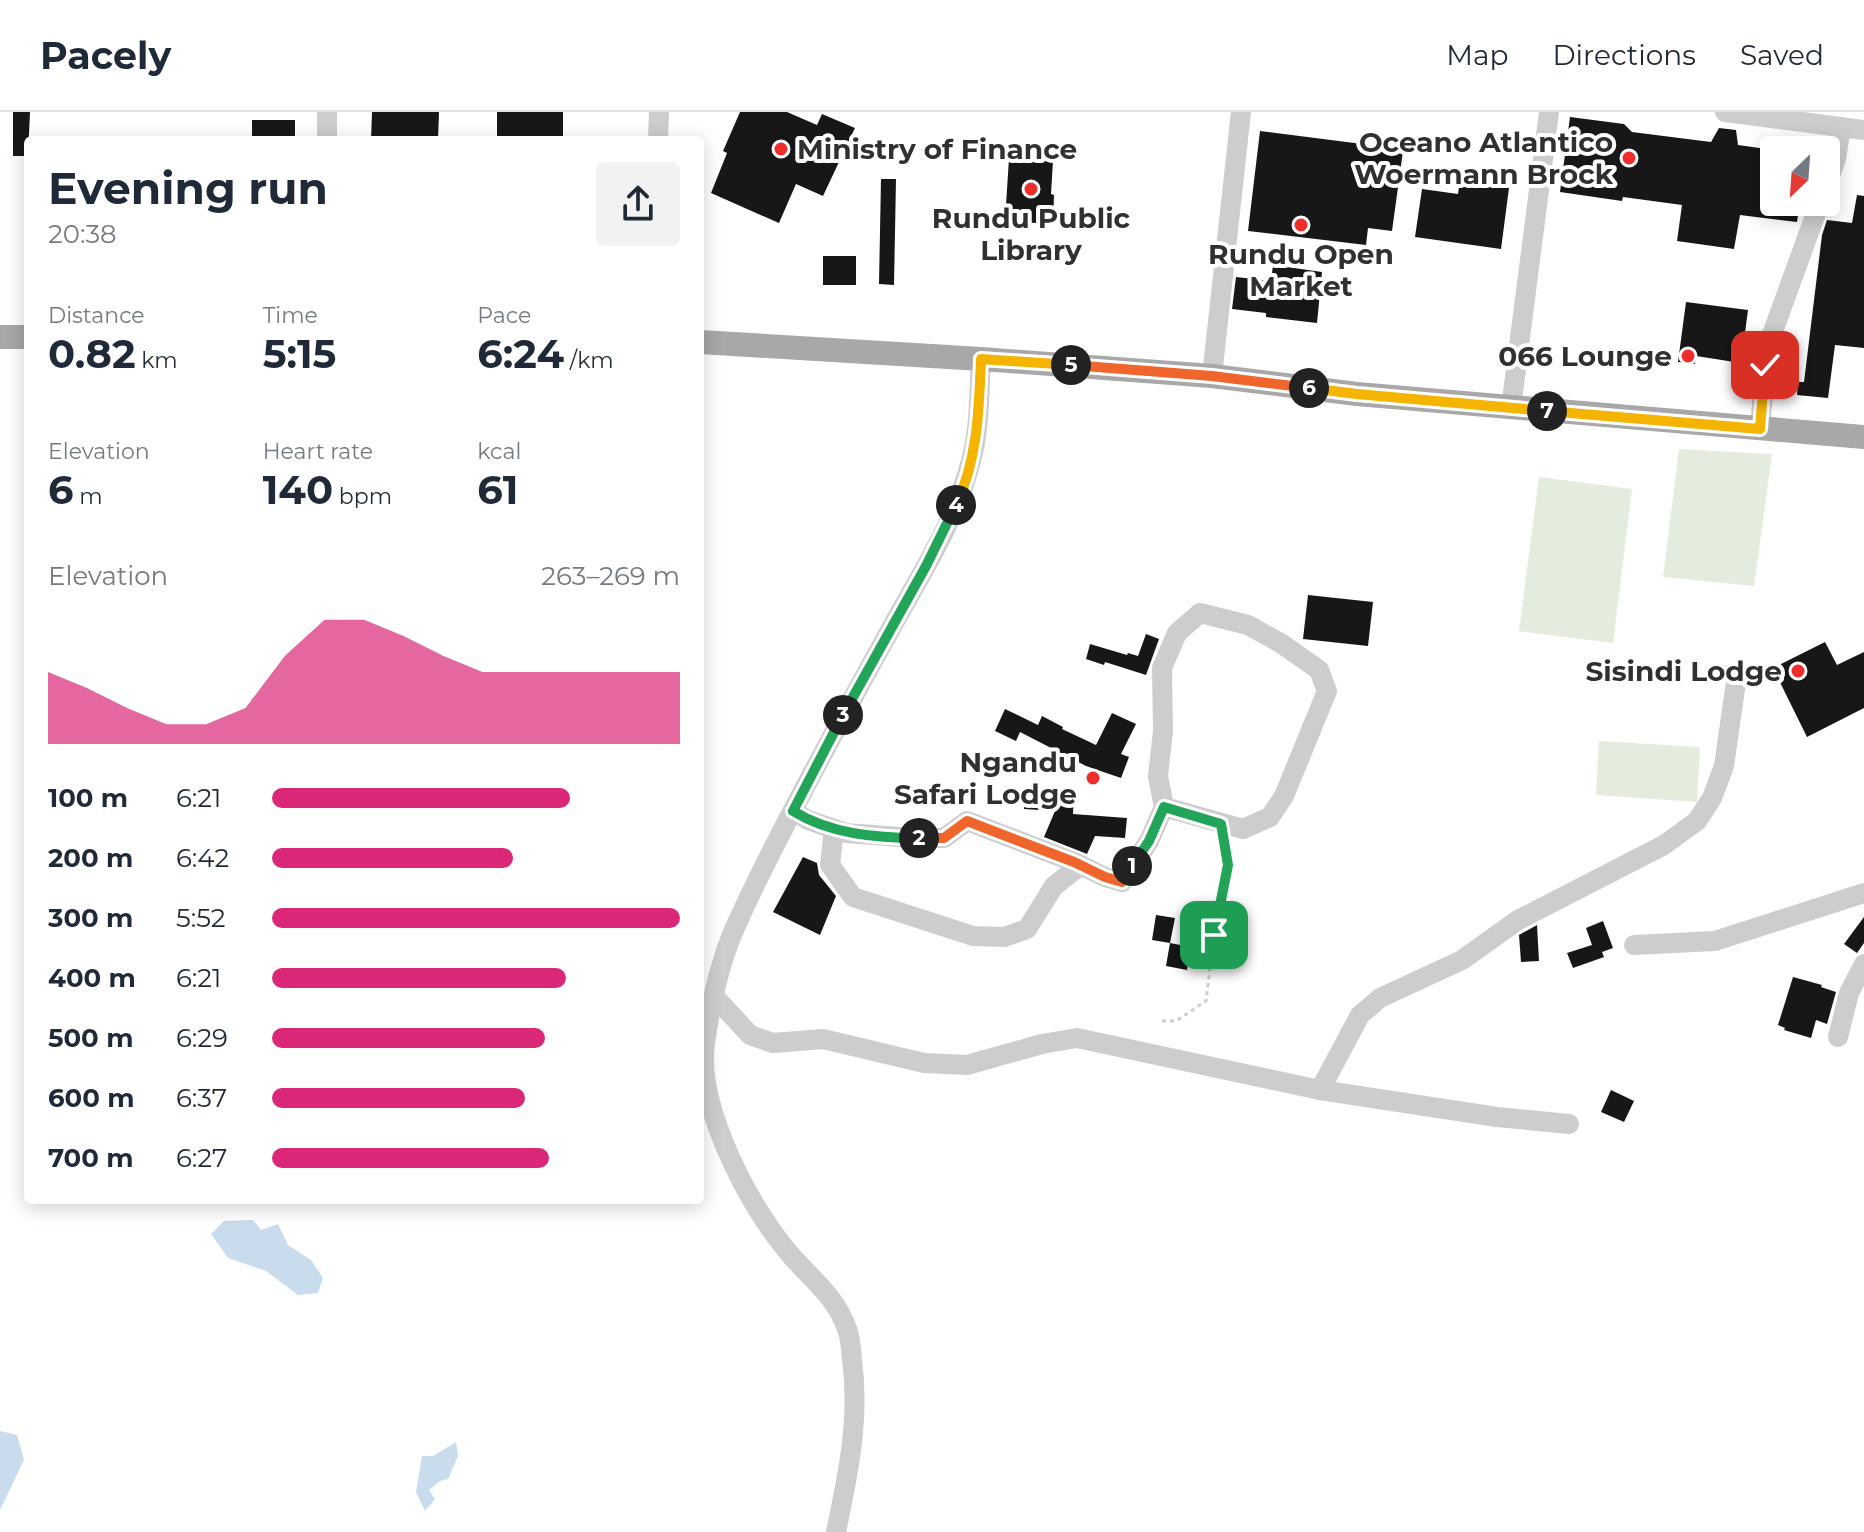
<!DOCTYPE html>
<meta charset="utf-8">
<style>
:root{--surface:#fff;--page:#f2f2f3;--text:#1f2937;--muted:#747a83;--line:#e0e1e3;--accent:#db2777}
body{margin:0;font-family:Montserrat,sans-serif;background:var(--page);color:var(--text);height:100vh;display:flex;flex-direction:column;font-size:30px;white-space:nowrap}
*{box-sizing:border-box;margin:0}
p{font-size:26px;color:var(--muted)}
.icon{flex:none;width:44px;height:44px;fill:none;stroke:currentColor;stroke-width:2;stroke-linecap:round;stroke-linejoin:round}
.map{position:relative;flex:1;overflow:hidden}
.side{position:absolute;left:24px;top:24px;width:680px;height:1068px;display:flex;flex-direction:column;background:var(--surface);border-radius:8px;box-shadow:0 4px 20px #0003}
.side>*{flex:none}
.needle{width:52px;rotate:205deg}
.fabs{position:absolute;left:1760px;top:24px;display:grid;gap:16px}
.fabs a{display:grid;place-items:center;width:80px;height:80px;border-radius:8px;background:var(--surface);box-shadow:0 4px 20px #0003;font-size:40px}
.pin{position:absolute;display:grid;place-items:center;width:68px;height:68px;color:#fff;margin:-34px;border-radius:16px;box-shadow:0 4px 12px #0006}
.km{position:absolute;width:40px;height:40px;margin:-20px;border-radius:50%;background:#222;color:#fff;font-size:22px;line-height:40px;text-align:center}
.round{display:grid;place-items:center;flex:none;width:84px;height:84px;border-radius:8px;background:var(--page)}
.head{display:flex;align-items:center;justify-content:space-between;height:136px;padding:0 24px}
h1{font-size:44px;font-weight:700;line-height:60px}
.figures{display:grid;grid-template-columns:repeat(3,1fr);gap:12px;height:136px;padding:8px 24px}
.figures div{display:grid;align-content:center}
.figures b{font-size:40px;font-weight:700}
.figures small{font-size:22px;font-weight:400}
.figures p{font-size:22px}
.chart{height:224px;padding:16px 24px}
.chart p{display:flex;justify-content:space-between}
.chart svg{width:100%;height:144px;margin-top:8px;fill:var(--accent);opacity:.7}
ul{padding:0 24px;list-style:none;font-size:26px}
li{display:grid;grid-template-columns:128px 96px 1fr;align-items:center;height:60px}
li i{height:20px;border-radius:10px;background:var(--accent)}
header{display:flex;align-items:center;gap:48px;box-sizing:border-box;height:112px;padding:0 40px;background:var(--surface);border-bottom:2px solid var(--line)}
header strong{font-size:38px}
nav{display:flex;gap:44px;margin-inline-start:auto;font-size:28px}
.map>svg:first-child{display:block}
</style>
<header>
<strong>Pacely</strong>
<nav><a>Map</a><a>Directions</a><a>Saved</a></nav>
</header>
<div class="map">
<svg width="1864" height="1420" viewBox="0 0 1864 1420">
<rect width="100%" height="100%" fill="#fff"/>
<!-- green -->
<g fill="#e4eddd">
<path d="M1679 337 1772 342 1754 474 1663 465Z"/>
<path d="M1539 365 1632 377 1613 531 1519 519Z"/>
<path d="M1599 629 1700 635 1697 690 1596 683Z"/>
</g>
<!-- water -->
<g fill="#c8dcee">
<path d="M253 1108 261 1118 278 1112 288 1133 311 1148 323 1166 318 1181 298 1183 266 1159 228 1146 211 1122 224 1109Z"/>
<path d="M0 1319 17 1323 24 1348 0 1398Z"/>
<path d="M456 1330 458 1344 448 1367 440 1369 429 1378 435 1387 425 1399 416 1380 422 1344H433Z"/>
</g>
<!-- building -->
<g fill="#171717">
<path d="M13 0H30L28 44H13Z"/>
<path d="M372 0H439L438 28H371Z"/>
<rect x="497" y="0" width="66" height="28"/>
<path d="M740 0H787L817 13 822 2 855 16 823 84 796 72 779 111 711 81 727 41 723 39Z"/>
<path d="M1570 5 1624 12 1632 20 1711 30 1719 16 1736 18 1738 33 1774 38V90H1800L1797 110 1740 103 1734 137 1677 129 1682 93 1623 85 1622 89 1560 80Z"/>
<rect x="252" y="8" width="43" height="20"/>
<path d="M1260 19 1378 34V36L1403 39 1392 119 1368 116 1366 133 1248 119Z"/>
<path d="M1009 46 1053 49 1051 82 1054 83 1053 112 1005 109Z"/>
<path d="M881 67H896L894 173 879 172Z"/>
<path d="M1460 68 1509 76 1501 137 1415 125 1422 77 1458 82Z"/>
<path d="M1857 83 1864 84V236L1835 233 1828 286 1797 283 1798 270H1804L1822 123 1827 108 1852 111Z"/>
<rect x="823" y="144" width="33" height="29"/>
<path d="M1273 153 1322 160 1317 211 1266 205V201L1232 197 1236 165 1271 169Z"/>
<path d="M1686 190 1748 198 1741 251 1696 244 1695 252 1678 250Z"/>
<path d="M1308 483 1373 490 1368 534 1303 527Z"/>
<path d="M1146 522 1159 527 1146 563 1105 550 1104 553 1086 547 1090 532 1127 543 1128 541 1138 544Z"/>
<path d="M1825 530 1837 553 1864 540V596L1807 625 1773 556Z"/>
<path d="M1005 597 1038 613 1042 604 1063 615 1062 617 1096 633 1112 601 1136 612 1121 642 1129 645 1121 666 1086 654 1020 620 1016 629 995 619Z"/>
<path d="M1025 677 1074 680 1073 702 1127 706 1125 726 1095 724 1087 742 1044 725 1055 699 1024 697Z"/>
<path d="M803 745 817 751 819 763 836 784 820 823 773 800Z"/>
<path d="M1156 803 1175 806 1170 831 1152 828Z"/>
<path d="M1864 805V831L1857 841 1844 832Z"/>
<path d="M1603 809 1613 836 1602 840 1604 845 1573 856 1567 841 1592 833 1586 816Z"/>
<path d="M1537 813 1539 849 1521 850 1519 823Z"/>
<path d="M1170 831 1191 835 1187 858 1166 854Z"/>
<path d="M1793 865 1822 873 1821 875 1836 880 1827 912 1816 908 1811 926 1784 918 1785 916 1778 913Z"/>
<path d="M1611 978 1634 989 1624 1010 1601 1000Z"/>
</g>
<g fill="none" stroke-linecap="round" stroke-linejoin="round">
<!-- path -->
<path stroke="#cdcdcd" stroke-width="3" stroke-dasharray="4 4" stroke-linecap="butt" d="M1162 909H1176L1206 889 1214 823 1228 753 1224 732"/>
<!-- minor -->
<g stroke="#cdcdcd" stroke-width="20">
<path d="M1725 0 1864 18"/>
<path d="M327 28V0"/>
<path d="M658 28 659 0"/>
<path d="M1826 75 1836 47 1841 15"/>
<path d="M1212 264 1241 0"/>
<path d="M1511 296 1549 0"/>
<path d="M1760 317 1765 253 1771 225 1820 90"/>
<path d="M793 699 808 708 846 721 913 726H944L967 709 1074 750 1105 765 1122 770 1149 729 1164 695 1158 664 1163 619 1162 556 1177 521 1200 501 1248 513 1282 532 1319 558 1327 579 1284 684 1270 705 1243 717 1164 695"/>
<path d="M834 717 830 753 853 785 973 824 1004 825 1027 817 1054 774 1081 753"/>
<path d="M1634 833 1715 829 1864 781"/>
<path d="M714 884 750 923 773 931 823 927 924 951 967 953 1042 932 1077 926 1320 978 1497 1005 1569 1012"/>
<path d="M1838 925 1849 881 1864 852"/>
<path d="M1320 978 1360 903 1380 886 1462 848 1518 808 1664 733 1697 709 1712 686 1724 654 1736 570"/>
<path d="M836 1420C848 1363 860 1306 852 1248 851 1238 851 1227 847 1217 836 1184 810 1166 789 1141 749 1095 696 993 705 931 710 896 718 858 731 825 752 776 777 728 802 681 832 624 863 567 894 511 923 459 956 407 971 349 980 316 979 281 981 247"/>
</g>
<!-- major -->
<g stroke="#a8a8a8" stroke-width="24">
<path d="M0 225H28"/>
<path d="M700 230 981 247 1212 264 1357 282 1864 325"/>
</g>
</g>
<g fill="none" stroke-linecap="round" stroke-linejoin="round">
<!-- split-1 casing -->
<g stroke="#fff" stroke-width="16">
<path id="split-1" d="M1132 754 1149 729 1164 695 1221 712 1228 753 1214 823"/>
</g>
<!-- split-2 casing -->
<g stroke="#fff" stroke-width="16">
<path id="split-2" d="M919 726H944L967 709 1074 750 1105 765 1122 770 1132 754"/>
</g>
<!-- split-3 casing -->
<g stroke="#fff" stroke-width="16">
<path id="split-3" d="M843 603 793 699C830 722 876 726 919 726"/>
</g>
<!-- split-4 casing -->
<g stroke="#fff" stroke-width="16">
<path id="split-4" d="M843 603 926 454 956 393"/>
</g>
<!-- split-5 casing -->
<g stroke="#fff" stroke-width="16">
<path id="split-5" d="M956 393C978 347 979 296 981 247L1071 253"/>
</g>
<!-- split-6 casing -->
<g stroke="#fff" stroke-width="16">
<path id="split-6" d="M1071 253 1212 264 1309 276"/>
</g>
<!-- split-7 casing -->
<g stroke="#fff" stroke-width="16">
<path id="split-7" d="M1309 276 1357 282 1547 299"/>
</g>
<!-- split-8 casing -->
<g stroke="#fff" stroke-width="16">
<path id="split-8" d="M1547 299 1760 317 1765 253"/>
</g>
<!-- split-1 -->
<use href="#split-1" stroke="#22a559" stroke-width="10"/>
<!-- split-2 -->
<use href="#split-2" stroke="#f0652b" stroke-width="10"/>
<!-- split-3 -->
<use href="#split-3" stroke="#22a559" stroke-width="10"/>
<!-- split-4 -->
<use href="#split-4" stroke="#22a559" stroke-width="10"/>
<!-- split-5 -->
<use href="#split-5" stroke="#f5b400" stroke-width="10"/>
<!-- split-6 -->
<use href="#split-6" stroke="#f0652b" stroke-width="10"/>
<!-- split-7 -->
<use href="#split-7" stroke="#f5b400" stroke-width="10"/>
<!-- split-8 -->
<use href="#split-8" stroke="#f5b400" stroke-width="10"/>
</g>
<!-- markers -->
<g fill="#ef2d2a" stroke="#fff" stroke-width="3">
<circle cx="781" cy="37" r="8"/>
<circle cx="1629" cy="46" r="8"/>
<circle cx="1031" cy="77" r="8"/>
<circle cx="1301" cy="113" r="8"/>
<circle cx="1688" cy="244" r="8"/>
<circle cx="1798" cy="559" r="8"/>
<circle cx="1093" cy="666" r="8"/>
</g>
<g text-anchor="middle" dominant-baseline="central" stroke-width="8" stroke-linejoin="round" paint-order="stroke">
<!-- poi labels -->
<g font-size="28" font-weight="bold" fill="#303030" stroke="#fff" text-anchor="end">
<text x="1613" y="30">Oceano Atlantico<tspan x="1613" dy="32">Woermann Brock</tspan></text>
<text x="797" y="37" text-anchor="start">Ministry of Finance</text>
<text x="1031" y="106" text-anchor="middle">Rundu Public<tspan x="1031" dy="32">Library</tspan></text>
<text x="1301" y="142" text-anchor="middle">Rundu Open<tspan x="1301" dy="32">Market</tspan></text>
<text x="1672" y="244">066 Lounge</text>
<text x="1782" y="559">Sisindi Lodge</text>
<text x="1077" y="650">Ngandu<tspan x="1077" dy="32">Safari Lodge</tspan></text>
</g>
</g>
</svg>
<div class="fabs">
<a><svg class="needle" viewBox="-14 -14 28 28"><path d="M0-13l5 13h-10z" fill="#e53935"/><path d="M0 13l5-13h-10z" fill="#747a83"/></svg></a>
</div>
<div class="pin" style="left:1214px;top:823px;background:#1e9e55"><svg class="icon" aria-label="arrive" viewBox="0 0 24 24"><path d="M6 21V4h12l-3 4 3 4H6"/></svg></div>
<div class="pin" style="left:1765px;top:253px;background:#d93025"><svg class="icon" aria-label="check" viewBox="0 0 24 24"><path d="M5 12l5 5 9-10"/></svg></div>
<b class="km" style="left:1132px;top:754px">1</b>
<b class="km" style="left:919px;top:726px">2</b>
<b class="km" style="left:843px;top:603px">3</b>
<b class="km" style="left:956px;top:393px">4</b>
<b class="km" style="left:1071px;top:253px">5</b>
<b class="km" style="left:1309px;top:276px">6</b>
<b class="km" style="left:1547px;top:299px">7</b>
<section class="side">
<div class="head"><div><h1>Evening run</h1><p>20:38</p></div><a class="round"><svg class="icon" aria-label="share" viewBox="0 0 24 24"><path d="M12 15V3M7 8l5-5 5 5M5 13v7h14v-7"/></svg></a></div>
<div class="figures">
<div><p>Distance</p><b>0.82<small> km</small></b></div>
<div><p>Time</p><b>5:15</b></div>
<div><p>Pace</p><b>6:24<small> /km</small></b></div>
</div>
<div class="figures">
<div><p>Elevation</p><b>6<small> m</small></b></div>
<div><p>Heart rate</p><b>140<small> bpm</small></b></div>
<div><p>kcal</p><b>61</b></div>
</div>
<div class="chart"><p><span>Elevation</span>263–269 m</p>
<svg viewBox="0 0 160 44" preserveAspectRatio="none"><path d="M0 44V22L10 27L20 33L30 38L40 38L50 33L60 17L70 6L80 6L90 11L100 17L110 22L120 22L130 22L140 22L150 22L160 22V44z"/></svg>
</div>
<ul>
<li><b>100 m</b>6:21<i style="width:73%"></i></li>
<li><b>200 m</b>6:42<i style="width:59%"></i></li>
<li><b>300 m</b>5:52<i style="width:100%"></i></li>
<li><b>400 m</b>6:21<i style="width:72%"></i></li>
<li><b>500 m</b>6:29<i style="width:67%"></i></li>
<li><b>600 m</b>6:37<i style="width:62%"></i></li>
<li><b>700 m</b>6:27<i style="width:68%"></i></li>
</ul>
</section>
</div>
